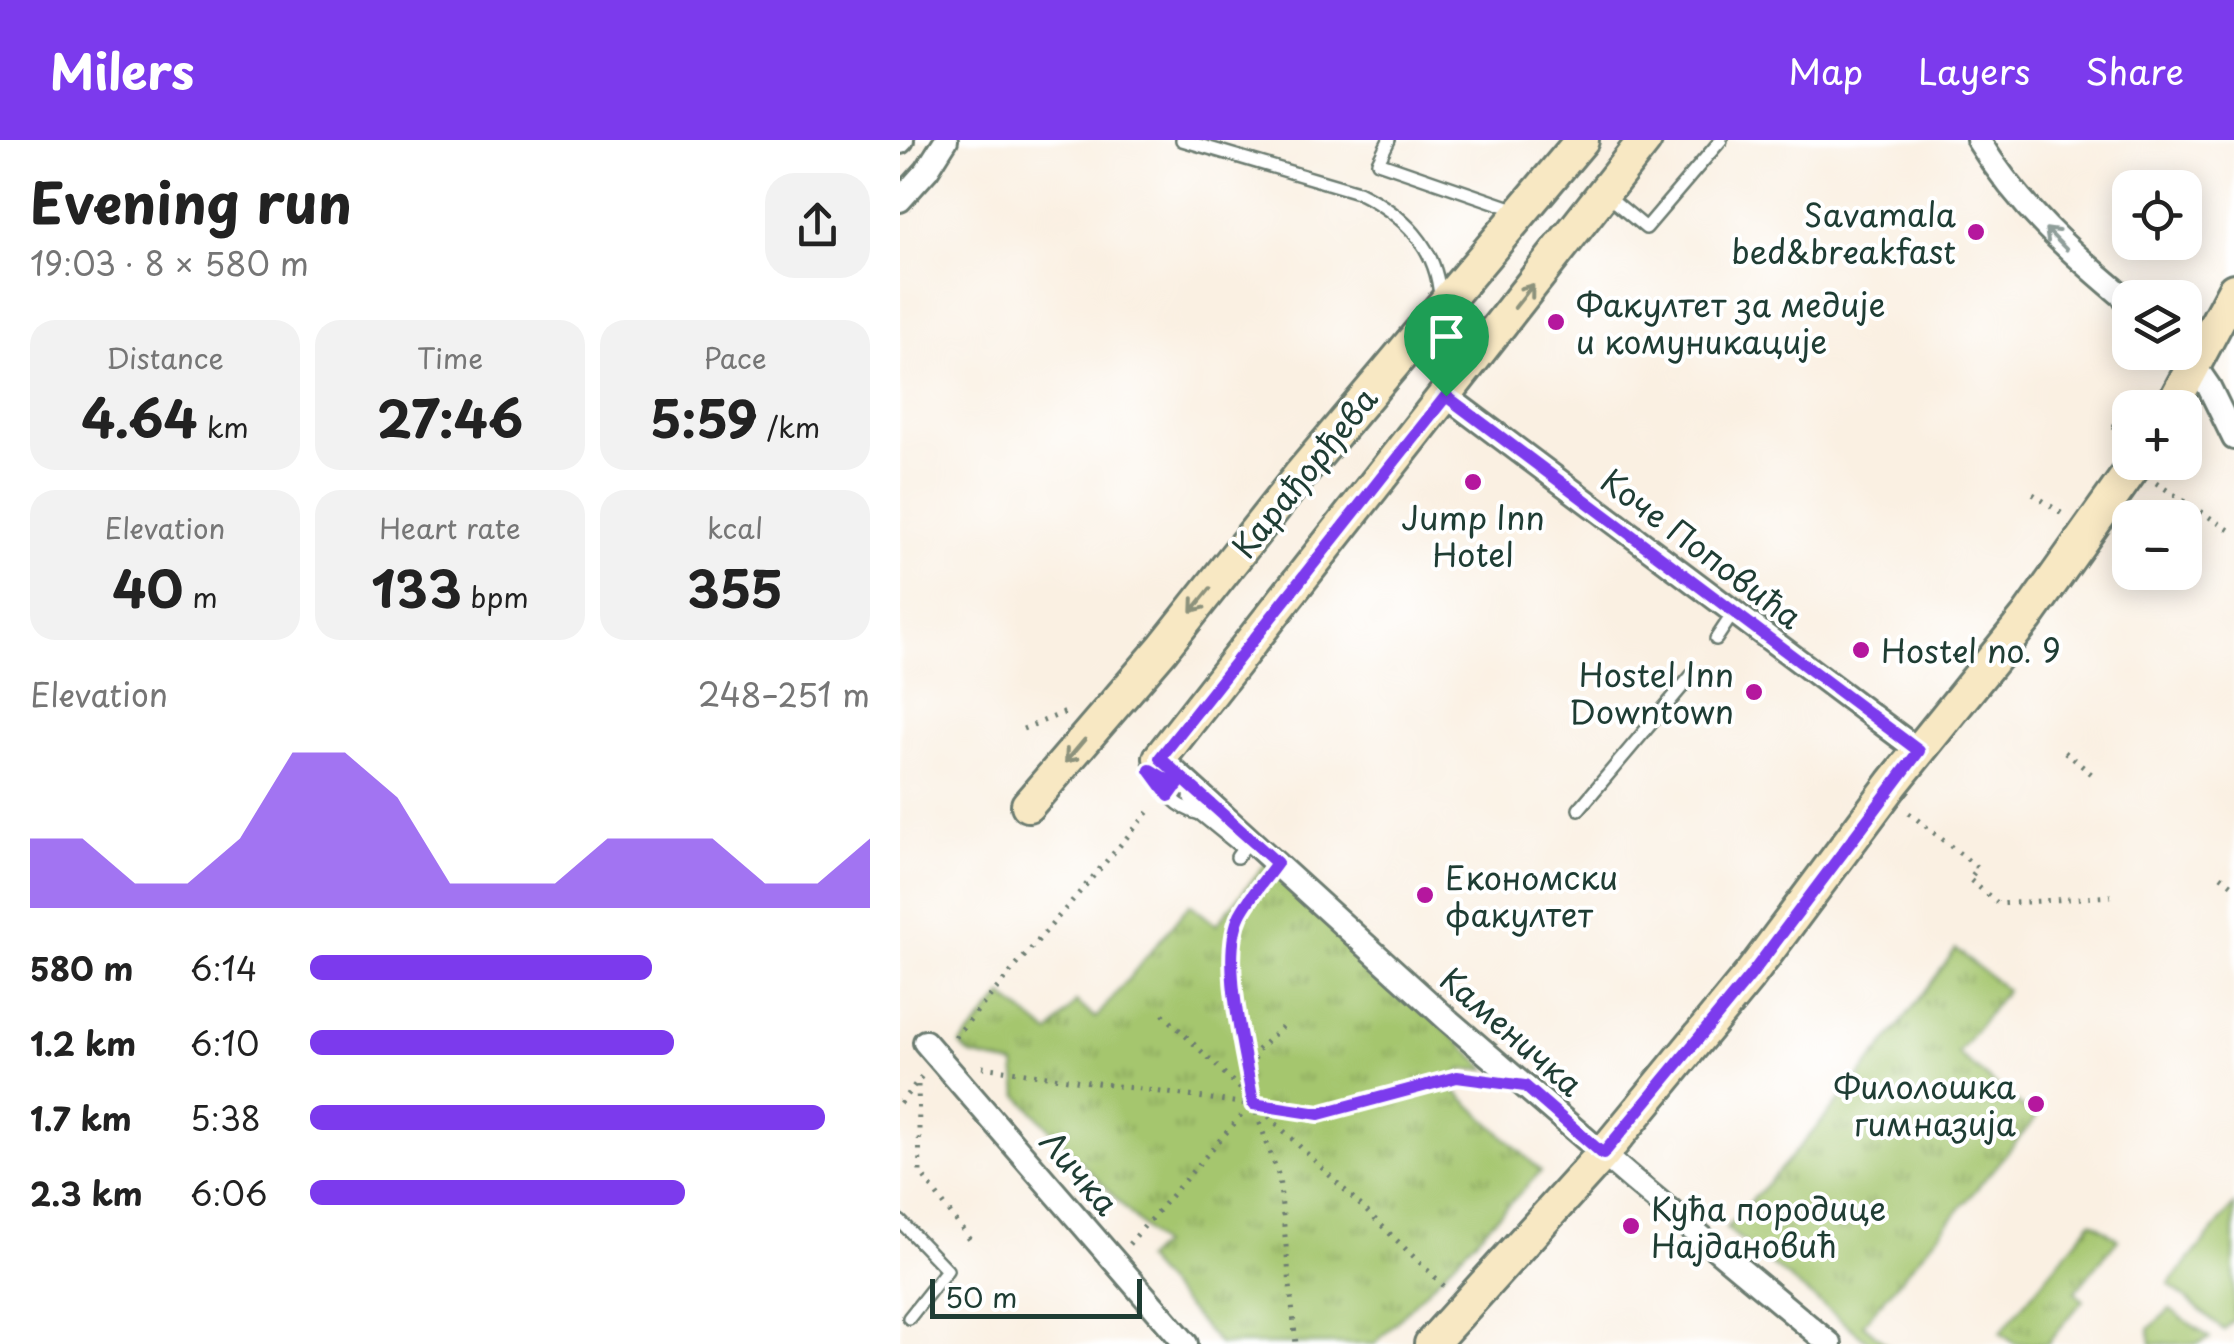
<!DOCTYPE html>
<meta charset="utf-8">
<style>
:root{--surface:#fff;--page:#f2f2f2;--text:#222;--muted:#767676;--accent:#7c3aed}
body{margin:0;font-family:"Playpen Sans",sans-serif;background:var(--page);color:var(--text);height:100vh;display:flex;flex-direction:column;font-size:38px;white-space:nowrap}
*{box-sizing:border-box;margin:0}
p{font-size:32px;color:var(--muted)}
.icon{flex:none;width:55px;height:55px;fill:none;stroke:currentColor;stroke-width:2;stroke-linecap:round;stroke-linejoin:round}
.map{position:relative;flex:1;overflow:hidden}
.panel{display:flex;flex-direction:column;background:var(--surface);width:900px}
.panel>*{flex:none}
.controls{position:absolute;left:1212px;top:30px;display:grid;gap:20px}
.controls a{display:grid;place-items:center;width:90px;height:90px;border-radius:20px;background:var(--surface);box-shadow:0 5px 25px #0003;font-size:50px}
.scale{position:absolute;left:30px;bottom:25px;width:212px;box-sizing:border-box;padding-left:10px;border:5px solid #1f3d34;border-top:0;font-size:28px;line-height:35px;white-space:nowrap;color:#1f3d34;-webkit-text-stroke:8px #fff;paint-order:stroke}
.pin{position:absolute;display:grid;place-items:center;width:85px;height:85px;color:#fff;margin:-102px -42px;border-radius:50% 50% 50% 0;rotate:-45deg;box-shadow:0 0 10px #0007}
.pin .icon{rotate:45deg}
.round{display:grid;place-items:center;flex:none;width:105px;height:105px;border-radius:30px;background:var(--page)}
.summary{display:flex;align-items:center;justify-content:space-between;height:170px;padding:0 30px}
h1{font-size:55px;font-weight:700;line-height:75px}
.stats{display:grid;grid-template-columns:repeat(3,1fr);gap:15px;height:170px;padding:10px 30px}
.stats div{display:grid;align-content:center;border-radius:25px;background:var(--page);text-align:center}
.stats b{font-size:50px;font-weight:700}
.stats small{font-size:28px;font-weight:400}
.stats p{font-size:28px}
.chart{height:280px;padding:20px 30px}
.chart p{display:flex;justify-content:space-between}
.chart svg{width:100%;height:180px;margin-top:10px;fill:var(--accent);opacity:.7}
ul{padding:0 30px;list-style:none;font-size:32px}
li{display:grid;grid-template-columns:160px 120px 1fr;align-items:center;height:75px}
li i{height:25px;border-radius:12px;background:var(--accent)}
header{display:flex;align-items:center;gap:60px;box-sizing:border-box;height:140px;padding:0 50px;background:var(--accent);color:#fff}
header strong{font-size:48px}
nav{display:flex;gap:55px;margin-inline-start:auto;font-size:35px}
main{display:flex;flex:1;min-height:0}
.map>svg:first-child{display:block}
</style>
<header>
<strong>Milers</strong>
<nav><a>Map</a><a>Layers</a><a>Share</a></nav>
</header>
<main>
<section class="panel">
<div class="summary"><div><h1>Evening run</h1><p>19:03 · 8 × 580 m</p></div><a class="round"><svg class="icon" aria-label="share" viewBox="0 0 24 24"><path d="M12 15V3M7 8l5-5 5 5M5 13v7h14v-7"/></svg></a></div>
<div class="stats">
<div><p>Distance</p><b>4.64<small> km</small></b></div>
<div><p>Time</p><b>27:46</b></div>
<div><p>Pace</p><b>5:59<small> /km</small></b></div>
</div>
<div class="stats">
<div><p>Elevation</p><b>40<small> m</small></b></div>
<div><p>Heart rate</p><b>133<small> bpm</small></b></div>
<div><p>kcal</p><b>355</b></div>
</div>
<div class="chart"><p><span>Elevation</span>248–251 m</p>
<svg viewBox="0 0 160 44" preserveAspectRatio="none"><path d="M0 44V27L10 27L20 38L30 38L40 27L50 6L60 6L70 17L80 38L90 38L100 38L110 27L120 27L130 27L140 38L150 38L160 27V44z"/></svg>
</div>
<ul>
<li><b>580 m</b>6:14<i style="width:61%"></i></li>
<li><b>1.2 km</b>6:10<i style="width:65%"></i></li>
<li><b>1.7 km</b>5:38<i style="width:92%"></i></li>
<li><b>2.3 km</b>6:06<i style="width:67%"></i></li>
</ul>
</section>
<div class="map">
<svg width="1334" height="1204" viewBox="0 0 1334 1204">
<defs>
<pattern id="grass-tufts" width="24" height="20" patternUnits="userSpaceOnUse" patternTransform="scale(2.5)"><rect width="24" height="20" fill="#a5c66e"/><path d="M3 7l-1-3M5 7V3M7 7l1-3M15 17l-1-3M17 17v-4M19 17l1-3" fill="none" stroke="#86a25b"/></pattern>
</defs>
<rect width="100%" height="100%" fill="#fff"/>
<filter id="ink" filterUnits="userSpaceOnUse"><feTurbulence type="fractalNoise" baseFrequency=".01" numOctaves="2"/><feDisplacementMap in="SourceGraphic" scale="20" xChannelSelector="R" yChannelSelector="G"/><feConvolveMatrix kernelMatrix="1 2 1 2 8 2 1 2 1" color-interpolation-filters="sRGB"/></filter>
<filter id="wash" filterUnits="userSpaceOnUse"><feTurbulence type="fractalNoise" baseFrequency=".0048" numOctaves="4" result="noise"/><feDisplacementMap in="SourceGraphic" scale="40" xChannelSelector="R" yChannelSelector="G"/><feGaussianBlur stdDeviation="2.25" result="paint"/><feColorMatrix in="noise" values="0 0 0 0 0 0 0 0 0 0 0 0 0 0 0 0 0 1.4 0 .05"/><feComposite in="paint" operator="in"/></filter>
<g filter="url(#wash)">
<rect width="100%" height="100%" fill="#faf0e2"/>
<!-- grass -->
<g fill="url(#grass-tufts)" stroke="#628251" stroke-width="2.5">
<path d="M368 721 587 929 561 930 551 947 641 1031 475 1204H319L244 1120 260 1105 118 955 115 925 71 915 60 905 103 856 150 894 176 862 196 878 290 764 316 785Z"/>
<path d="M1056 809 1106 850 1058 914 1136 978 963 1184 986 1204H971L826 1088C910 1000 986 907 1056 809Z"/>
<path d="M1192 1081 1218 1099 1175 1152 1183 1160 1147 1204H1115L1100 1193Z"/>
<path d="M1270 1169 1310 1198 1297 1204H1251L1249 1189Z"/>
</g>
<!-- pitch -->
<path fill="#a5c66e" stroke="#628251" stroke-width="2.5" d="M1334 1065V1179L1324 1190 1269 1144Z"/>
</g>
<g filter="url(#ink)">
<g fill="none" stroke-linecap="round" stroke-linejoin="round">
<!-- lane casing -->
<g stroke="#6c7c71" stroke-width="16">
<g id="lane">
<path d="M282 0 458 52C502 74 537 105 540 158"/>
<path d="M489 0 478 22 617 70"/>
<path d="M704 53 746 88 821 0"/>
<path d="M1220 286 1230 292"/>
<path d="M816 499 834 472"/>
<path d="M250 630C263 650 276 668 300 674"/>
<path d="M290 658 300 674 343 709 337 717"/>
<path d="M679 669 792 535"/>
<path d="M0 1081 47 1130 9 1178"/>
</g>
</g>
<!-- street casing -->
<g stroke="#6c7c71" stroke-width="28">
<g id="street">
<path d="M1078 0C1119 67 1171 113 1230 162"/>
<path d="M0 2 2 0"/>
<path d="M0 60 27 30 46 0"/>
<path d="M1287 215 1309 247 1334 298"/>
<path d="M546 256 1019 611"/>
<path d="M260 618 549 881 732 1039 930 1204"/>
<path d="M25 902 286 1204"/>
</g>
</g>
<!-- secondary casing -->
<g stroke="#6c7c71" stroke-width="38">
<g id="secondary">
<path d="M1271 268 1334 150"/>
<path d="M260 618 745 0"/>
<path d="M128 665 263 508 401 334 682 0"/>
<path d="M531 1204 703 1014 850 835 993 643 1127 477 1237 322"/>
</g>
</g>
<!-- path -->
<g stroke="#6c7c71" stroke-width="5" stroke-dasharray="2.5 8" stroke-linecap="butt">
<path d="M1256 343 1334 393"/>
<path d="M1133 354 1164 375"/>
<path d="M123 589 166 572"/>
<path d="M1165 612 1194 636"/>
<path d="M1009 673 1078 728 1069 739 1099 764 1211 756"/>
<path d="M1321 736 1334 746"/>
<path d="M364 742 339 777 333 813 334 850 353 964 379 1037 396 1204"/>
<path d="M263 874 545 1147"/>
<path d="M55 897 253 667"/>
<path d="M82 927 419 974 557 937 578 940"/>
<path d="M18 945 20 1032 70 1100"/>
<path d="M353 951 355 912 388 882"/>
<path d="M0 963 22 936"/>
<path d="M229 1104 353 962"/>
</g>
<!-- lane -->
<use href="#lane" stroke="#fff" stroke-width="11"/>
<!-- street -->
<use href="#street" stroke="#fff" stroke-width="22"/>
<!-- secondary -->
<use href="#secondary" stroke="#f8e8c3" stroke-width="32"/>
</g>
<!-- one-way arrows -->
<defs><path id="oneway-shaft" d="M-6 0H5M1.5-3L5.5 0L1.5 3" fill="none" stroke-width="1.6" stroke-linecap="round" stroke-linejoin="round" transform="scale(2.5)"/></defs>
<use stroke="#8f9e9a" href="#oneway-shaft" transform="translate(1156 99) rotate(-135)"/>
<g stroke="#8c927c">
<use href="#oneway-shaft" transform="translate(624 156) rotate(-52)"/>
<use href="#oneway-shaft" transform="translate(301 460) rotate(129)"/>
<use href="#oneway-shaft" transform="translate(175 611) rotate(130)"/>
</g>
</g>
<g fill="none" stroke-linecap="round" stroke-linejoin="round" filter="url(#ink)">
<!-- route casing -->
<g stroke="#fff" stroke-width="20">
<path id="route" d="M546 256 260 618 282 638 277 646 250 630 269 656 282 638 377 723C365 740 349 757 340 775 319 819 346 915 353 964L419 974 557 937 625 946 703 1014 850 836 1019 611 546 256"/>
</g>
<!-- route -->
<use href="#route" stroke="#7c3aed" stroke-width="12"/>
</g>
<!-- markers -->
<g fill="#b5179e" stroke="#fff" stroke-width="4">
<circle cx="1076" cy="92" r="10"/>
<circle cx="656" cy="182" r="10"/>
<circle cx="573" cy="342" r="10"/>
<circle cx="961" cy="510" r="10"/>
<circle cx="854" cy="552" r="10"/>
<circle cx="525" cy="755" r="10"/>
<circle cx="1136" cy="964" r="10"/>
<circle cx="731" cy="1086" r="10"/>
</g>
<g text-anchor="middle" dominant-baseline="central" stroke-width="8" stroke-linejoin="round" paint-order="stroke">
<!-- poi labels -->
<g font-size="32" fill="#1f3d34" stroke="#fff" text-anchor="start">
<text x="1056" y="74" text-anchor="end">Savamala<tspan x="1056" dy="37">bed&amp;breakfast</tspan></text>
<text x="676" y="164">Факултет за медије<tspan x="676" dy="37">и комуникације</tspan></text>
<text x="573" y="377" text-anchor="middle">Jump Inn<tspan x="573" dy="37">Hotel</tspan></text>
<text x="981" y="510">Hostel no. 9</text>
<text x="834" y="534" text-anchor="end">Hostel Inn<tspan x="834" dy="37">Downtown</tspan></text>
<text x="545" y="737">Економски<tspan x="545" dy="37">факултет</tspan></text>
<text x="1116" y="946" text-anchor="end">Филолошка<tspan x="1116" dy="37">гимназија</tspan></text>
<text x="751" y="1068">Кућа породице<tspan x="751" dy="37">Најдановић</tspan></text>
</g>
<!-- street labels -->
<g font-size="32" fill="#1f3d34" stroke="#fff">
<text transform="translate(404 332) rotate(-51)">Карађорђева</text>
<text transform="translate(802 408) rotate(37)">Коче Поповића</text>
<text transform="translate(612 891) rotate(41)">Каменичка</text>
<text transform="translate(180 1032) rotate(49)">Личка</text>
</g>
</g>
</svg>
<div class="controls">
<a><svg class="icon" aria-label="locate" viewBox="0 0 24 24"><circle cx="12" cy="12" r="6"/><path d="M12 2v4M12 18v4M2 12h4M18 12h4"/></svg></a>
<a><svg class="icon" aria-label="layers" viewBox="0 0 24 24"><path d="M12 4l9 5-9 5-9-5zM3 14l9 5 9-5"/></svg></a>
<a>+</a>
<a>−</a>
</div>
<div class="scale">50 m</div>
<div class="pin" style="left:546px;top:256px;background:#1e9e55"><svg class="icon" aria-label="arrive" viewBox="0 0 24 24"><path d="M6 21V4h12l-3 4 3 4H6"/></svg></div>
</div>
</main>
